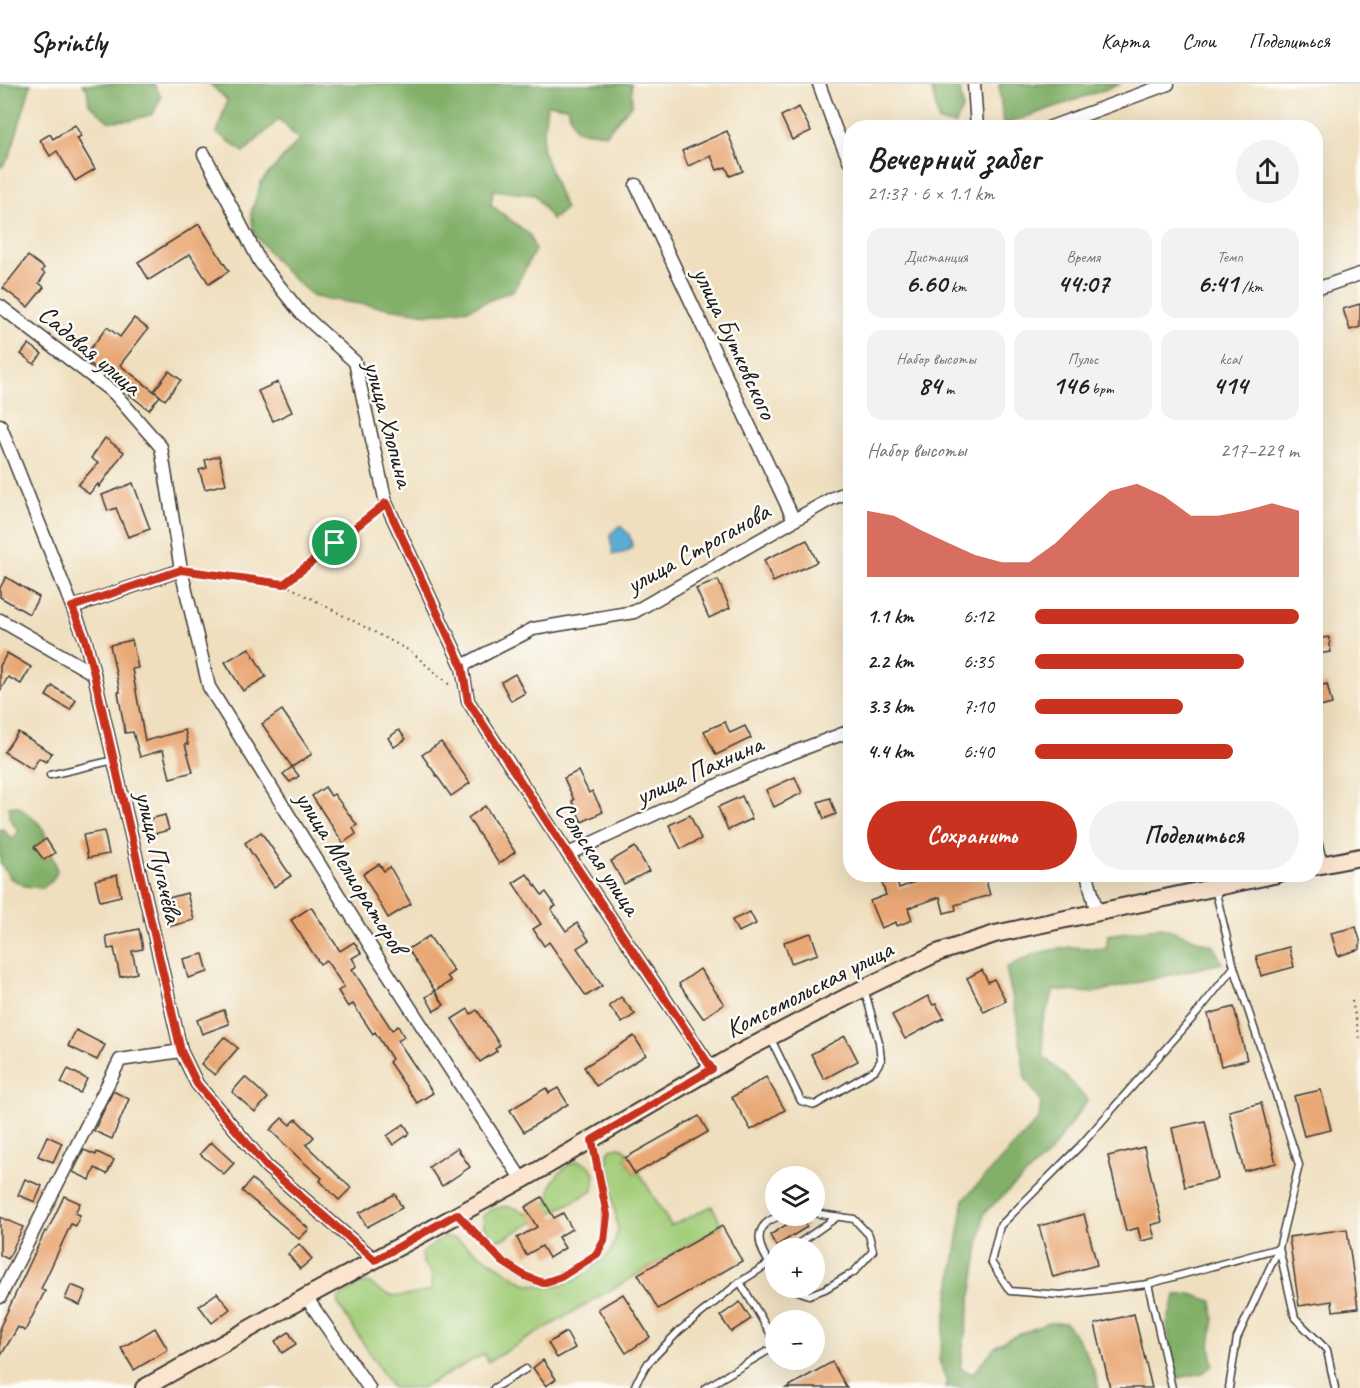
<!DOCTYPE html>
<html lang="ru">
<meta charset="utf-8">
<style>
:root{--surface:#fff;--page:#f2f2f2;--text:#202124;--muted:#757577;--line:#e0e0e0;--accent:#c8321e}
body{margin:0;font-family:Caveat,sans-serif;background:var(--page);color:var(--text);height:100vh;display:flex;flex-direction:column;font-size:22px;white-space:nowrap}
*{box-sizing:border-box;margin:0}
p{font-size:20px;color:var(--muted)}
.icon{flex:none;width:33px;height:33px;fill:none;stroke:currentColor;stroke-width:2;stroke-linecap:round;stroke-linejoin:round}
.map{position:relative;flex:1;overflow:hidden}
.drawer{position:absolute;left:843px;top:36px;width:480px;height:762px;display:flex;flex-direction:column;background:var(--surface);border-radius:24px;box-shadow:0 6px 24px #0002}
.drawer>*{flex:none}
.tools{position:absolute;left:765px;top:1082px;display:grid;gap:12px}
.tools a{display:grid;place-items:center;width:60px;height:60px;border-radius:50%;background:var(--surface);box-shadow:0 6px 24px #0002;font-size:30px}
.pin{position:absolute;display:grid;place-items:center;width:51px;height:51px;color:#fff;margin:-26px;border:3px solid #fff;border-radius:50%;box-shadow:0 2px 6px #0007}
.round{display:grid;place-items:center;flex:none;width:63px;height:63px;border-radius:32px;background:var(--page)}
.head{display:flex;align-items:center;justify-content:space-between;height:102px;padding:0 24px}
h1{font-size:33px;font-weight:700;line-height:45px}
.metrics{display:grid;grid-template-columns:repeat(3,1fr);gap:9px;height:102px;padding:6px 24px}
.metrics div{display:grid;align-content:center;border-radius:15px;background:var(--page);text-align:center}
.metrics b{font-size:26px;font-weight:700}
.metrics small{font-size:16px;font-weight:400}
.metrics p{font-size:16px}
.chart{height:168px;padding:12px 24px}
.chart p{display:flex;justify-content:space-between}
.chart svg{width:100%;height:108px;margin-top:6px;fill:var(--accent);opacity:.7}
.cta{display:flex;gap:12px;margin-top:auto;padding:12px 24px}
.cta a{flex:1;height:69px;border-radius:36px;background:var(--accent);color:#fff;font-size:24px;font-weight:700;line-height:69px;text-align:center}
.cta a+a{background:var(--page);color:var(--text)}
ul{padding:0 24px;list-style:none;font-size:20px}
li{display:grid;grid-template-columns:96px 72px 1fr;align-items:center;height:45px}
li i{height:15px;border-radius:8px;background:var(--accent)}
header{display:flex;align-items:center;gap:36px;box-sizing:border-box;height:84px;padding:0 30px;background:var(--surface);border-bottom:2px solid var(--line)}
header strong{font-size:28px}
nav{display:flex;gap:33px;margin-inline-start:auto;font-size:21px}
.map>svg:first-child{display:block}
</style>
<header>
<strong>Sprintly</strong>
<nav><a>Карта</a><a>Слои</a><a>Поделиться</a></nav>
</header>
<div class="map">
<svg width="1360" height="1304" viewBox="0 0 1360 1304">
<rect width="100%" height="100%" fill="#fdfcf7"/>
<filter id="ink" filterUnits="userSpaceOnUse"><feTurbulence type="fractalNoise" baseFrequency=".0167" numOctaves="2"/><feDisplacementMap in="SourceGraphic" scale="12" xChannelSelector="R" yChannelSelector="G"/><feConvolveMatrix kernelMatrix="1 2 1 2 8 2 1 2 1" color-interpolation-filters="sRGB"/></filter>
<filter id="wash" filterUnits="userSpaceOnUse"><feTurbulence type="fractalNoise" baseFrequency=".008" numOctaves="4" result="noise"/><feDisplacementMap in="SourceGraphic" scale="24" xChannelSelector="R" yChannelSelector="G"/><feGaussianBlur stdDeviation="1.35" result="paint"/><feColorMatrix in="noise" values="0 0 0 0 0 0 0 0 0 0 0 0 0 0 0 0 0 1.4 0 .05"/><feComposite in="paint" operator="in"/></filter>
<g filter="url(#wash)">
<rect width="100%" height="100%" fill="#efdfbf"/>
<!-- green -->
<g fill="#a3cd79" stroke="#60744a" stroke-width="1.5">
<path d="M618 1063 624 1064 629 1071 625 1074 635 1090 639 1088 671 1142 712 1122 722 1142 638 1190 488 1278 484 1270 422 1304H392L338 1220 339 1214 360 1200 370 1199C392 1219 406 1212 432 1206V1190L423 1179 422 1169 443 1153 455 1154 524 1199 550 1203 574 1197 592 1185 611 1168 618 1146 608 1087V1069L611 1065Z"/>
<path d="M578 1077 589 1081 595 1090 593 1107 502 1155H496L484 1144 483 1132C490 1125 501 1121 511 1123 517 1124 523 1128 529 1130 534 1127 542 1125 546 1121 550 1116 550 1108 551 1102 555 1090 567 1081 578 1077Z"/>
</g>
<!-- forest -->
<g fill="#82b069" stroke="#4f6642" stroke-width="1.5">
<path d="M0 0H31L10 72 2 83H0Z"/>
<path d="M82 0H154L161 13 153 30 131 36 108 37 89 20 87 5Z"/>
<path d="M210 0H631L632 20 606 50 576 46 567 23 547 20 542 64 565 125 552 136 535 111 493 106 491 121 530 151 535 166 514 206 469 225 429 230 314 213 286 188 254 150 251 129 261 98 299 56 279 35 244 68 217 49 227 16Z"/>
<path d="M931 0H959L963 24 955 41 939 38Z"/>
<path d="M999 0H1121L1003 41Z"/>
<path d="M18 722C28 732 45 739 46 755L35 763 44 776 51 771 55 778 57 788 52 797 42 804 25 802 10 794 0 778V745L4 746 11 755 18 749V745C10 738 8 733 9 723Z"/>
<path d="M1162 843 1214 862 1222 879 1093 909 1054 906 1042 939 1044 973 1068 995 1088 1016 1048 1071 984 1129 960 1284 972 1290 997 1261 1010 1254 1048 1239H1066C1083 1261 1092 1277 1099 1304H944L947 1299 939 1276 964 1115 1039 1035 1041 1017 1025 994 1017 934 1006 884 1036 869 1070 863 1106 865 1108 851Z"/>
<path d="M1191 1210 1212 1217 1214 1234 1210 1260 1213 1281 1203 1289 1179 1294 1173 1286 1167 1238 1176 1211Z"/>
</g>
<!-- water -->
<path fill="#59add5" stroke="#3a6478" stroke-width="1.5" d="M620 442C628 448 631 452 632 462 627 469 622 470 613 470L611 456V449Z"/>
<g id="blocks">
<!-- building -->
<g fill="#e9a774">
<path d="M799 23 811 47 792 56 781 32Z"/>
<path d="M75 41 81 52 77 54 95 85 75 97 57 67 50 72 40 56 50 50 53 55Z"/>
<path d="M727 47 743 87 730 92 726 83 717 86 711 72 688 82 682 67Z"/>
<path d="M199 140 229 187 209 200 190 170 149 196 138 178Z"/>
<path d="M28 172 44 184 42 187 45 190 39 199 44 203 28 223 3 204Z"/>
<path d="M1360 220V243L1350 246 1343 225Z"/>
<path d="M134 234 148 245 120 281 160 312 149 326 83 274 107 243 120 253Z"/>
<path d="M29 260 42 270 34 280 21 270Z"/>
<path d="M169 287 181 296 165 316 154 307Z"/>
<path d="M278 298 292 328 273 337 258 307Z"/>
<path d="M105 354 124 368 99 403 98 400 89 410 78 401 98 379 91 374Z"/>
<path d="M219 372 226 400 205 405 199 386 207 384 205 376Z"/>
<path d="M133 399 150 445 128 453 116 424 108 427 102 411Z"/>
<path d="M807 456 817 478 773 498 764 476Z"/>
<path d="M6 493 39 513 29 530 0 513V504Z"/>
<path d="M718 496 730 524 709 534 696 505Z"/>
<path d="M1329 553 1331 568 1316 570V555Z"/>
<path d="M132 556 138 584 132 585 145 657 185 646 188 660H185L193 688 170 694 163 666 140 673 133 648 125 649 118 608H120L110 561Z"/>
<path d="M249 564 266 593 243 607 225 578Z"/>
<path d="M7 569 31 583 21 600 8 593 0 607V582Z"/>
<path d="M515 590 525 609 511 617 501 598Z"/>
<path d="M1327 600 1332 620 1316 624V603Z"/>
<path d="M52 602 76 616 70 626 46 612Z"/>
<path d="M282 626 312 670 292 683 262 640Z"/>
<path d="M725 638 730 649 745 642 751 654 716 671 704 647Z"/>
<path d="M399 646 406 655 394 663 388 654Z"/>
<path d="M18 648 52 669 46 678 39 674 32 685 4 668Z"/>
<path d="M441 658 470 699 451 712 422 671Z"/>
<path d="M292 683 299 692 290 698 283 690Z"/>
<path d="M578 687 589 709 592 707 603 728 582 738 572 717 574 716 564 694Z"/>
<path d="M795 693 802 709 774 723 766 706Z"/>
<path d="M325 703 331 712 334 710 357 741 353 744 356 750 343 759 312 712Z"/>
<path d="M742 712 752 735 728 746 718 723Z"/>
<path d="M830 714 836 730 824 735 818 718Z"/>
<path d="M485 722 515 768 499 780 468 734Z"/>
<path d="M165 731 169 746 146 752 142 737Z"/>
<path d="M690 731 701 755 681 765 669 741Z"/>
<path d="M104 747 109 770 88 774 83 751Z"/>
<path d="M261 748 291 792 274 803 245 759Z"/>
<path d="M46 755 55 769 44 776 34 763Z"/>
<path d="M635 763 649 787 624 800 611 777Z"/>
<path d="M379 780 384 787 390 783 411 820 388 834 363 790Z"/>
<path d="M527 790 542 811 546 808 556 822 551 825 566 847 577 839 589 856 577 864 602 902 586 912 549 858 544 862 533 845 541 840 513 799Z"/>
<path d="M879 790H894L899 804 937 790H950L951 796 972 790H984L990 811 955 821 956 826 944 829 940 813 908 824 912 836 897 842 896 838 881 844 870 817 886 811Z"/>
<path d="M117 791 121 812 100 817 95 796Z"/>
<path d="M187 809 194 836 171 842 165 815Z"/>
<path d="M311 823 340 867 354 858 361 869 352 874 357 882 352 885 392 946 398 942 404 953 398 957 433 1009 417 1019 389 978 392 975 375 948 373 950 353 920 348 923 338 907 344 903 326 876 320 880 291 836Z"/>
<path d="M750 828 756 840 738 848 732 836Z"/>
<path d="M1356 843 1360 856V865L1338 872 1331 849Z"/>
<path d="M139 845 143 865 132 867 137 889 120 893 114 864 108 865 106 852Z"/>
<path d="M811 849 818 870 791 879 784 858Z"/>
<path d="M429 852 454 887 447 892 451 897 435 907 408 865Z"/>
<path d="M1289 863 1294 883 1261 892 1256 872Z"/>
<path d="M203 870 208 888 188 894 183 875Z"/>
<path d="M700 885 724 920 703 934 679 900Z"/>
<path d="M982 886 988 898 994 895 1006 917 984 928 967 894Z"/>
<path d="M435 907 444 921 434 927 426 913Z"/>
<path d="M928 912 933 921 936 920 944 934 905 955 892 931Z"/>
<path d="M621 913 635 930 622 939 609 922Z"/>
<path d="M1234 923 1247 976 1221 982 1208 930Z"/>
<path d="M468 925 471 930 477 926 500 961 495 965 497 967 480 978 452 935Z"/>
<path d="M224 926 229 940 202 950 197 936Z"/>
<path d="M76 946 105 961 97 976 68 962Z"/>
<path d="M634 952 646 971 596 1002 584 983Z"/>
<path d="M845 952 858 977 824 995 811 970Z"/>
<path d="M224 953 238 964 215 991 201 980Z"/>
<path d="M68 985 87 995 80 1009 61 999Z"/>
<path d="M245 993 268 1014 255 1028 232 1008Z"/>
<path d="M766 993 785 1026 751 1046 732 1013Z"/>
<path d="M546 1004 549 1009 558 1004 568 1020 524 1048 510 1026Z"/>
<path d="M1321 1006 1331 1046 1304 1052 1294 1012Z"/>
<path d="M113 1007 129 1015 112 1055 94 1047Z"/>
<path d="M1261 1019 1276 1079 1244 1087 1229 1027Z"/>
<path d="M699 1032 708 1048 635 1090 625 1074Z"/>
<path d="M282 1034 290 1041 296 1035 314 1053 306 1061 351 1104 339 1116 320 1097 322 1094 301 1076 270 1046Z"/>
<path d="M1205 1037 1218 1095 1185 1103 1172 1044Z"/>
<path d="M404 1040 410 1049 393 1061 387 1052Z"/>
<path d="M47 1052 62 1059 53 1078 38 1072Z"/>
<path d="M211 1058 234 1079 224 1090 200 1070Z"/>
<path d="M1144 1063 1162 1138 1151 1141 1155 1154 1141 1157 1138 1144 1126 1147 1108 1072Z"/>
<path d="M457 1064 470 1083 442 1102 429 1083Z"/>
<path d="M84 1066 96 1071 97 1068 114 1076 107 1090 95 1084 90 1096 73 1088Z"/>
<path d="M25 1095 42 1102 35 1118 18 1111Z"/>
<path d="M252 1095 309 1145 299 1155 242 1107Z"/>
<path d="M395 1110 402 1124 367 1143 359 1129Z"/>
<path d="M64 1112 80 1119 75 1129 80 1131 76 1142 71 1140 41 1205 45 1207 25 1247 18 1243 0 1273V1243L45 1147 47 1148Z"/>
<path d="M542 1113 554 1134 563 1129 572 1145 558 1153 565 1164 549 1174 542 1162 526 1171 517 1154 537 1143 525 1123Z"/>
<path d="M1084 1130 1097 1181 1053 1193 1039 1142Z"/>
<path d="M800 1132 807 1143 776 1162 770 1151Z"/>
<path d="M0 1133 23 1143 8 1175 0 1171Z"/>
<path d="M722 1142 742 1177 658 1225 638 1190Z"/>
<path d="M1347 1145 1358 1224 1333 1227 1332 1217 1299 1222 1289 1153Z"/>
<path d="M299 1160 312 1175 300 1185 288 1170Z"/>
<path d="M71 1201 86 1207 80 1221 65 1215Z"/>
<path d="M217 1209 230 1225 212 1239 199 1222Z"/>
<path d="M623 1210 650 1253 626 1269 598 1225Z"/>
<path d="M740 1218 751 1235 731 1248 720 1232Z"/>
<path d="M1134 1230 1152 1304H1110L1095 1240Z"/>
<path d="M155 1244 168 1266 134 1286 121 1264Z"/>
<path d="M289 1248 296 1260 282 1269 275 1257Z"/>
<path d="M566 1248 575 1264 557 1274 548 1259Z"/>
<path d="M543 1276 556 1295 546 1302 533 1284Z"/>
<path d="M832 1278 847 1304H786Z"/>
</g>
</g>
</g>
<g filter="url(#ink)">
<use href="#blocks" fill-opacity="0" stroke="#3c3934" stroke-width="1.5"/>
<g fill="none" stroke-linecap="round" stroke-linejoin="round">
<!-- service casing -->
<g stroke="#3c3934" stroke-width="9">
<g id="service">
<path d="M50 691 114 676"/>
<path d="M1215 805 1234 883 1299 1081 1279 1164 1237 1254 1229 1304"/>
<path d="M1234 883 1197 929 1080 1062 1000 1142 991 1178 1010 1207 1061 1211 1148 1200 1279 1164 1295 1234 1327 1266 1335 1304"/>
<path d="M771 955 801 1017 815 1021 875 986 881 976 879 958 864 904"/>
<path d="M460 1132C479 1152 513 1195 541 1198 551 1199 567 1189 575 1184 587 1177 600 1171 604 1157 612 1129 598 1085 593 1057"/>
<path d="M792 1164 837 1133"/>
<path d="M776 1188C759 1167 747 1141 783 1131"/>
<path d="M740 1198 776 1259"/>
<path d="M1148 1200 1172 1304"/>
<path d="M787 1203 809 1211 825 1205 854 1188 873 1167 869 1151 854 1135 814 1129"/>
<path d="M494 1304 526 1285"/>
<path d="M634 1304 637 1297 648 1279 679 1247 740 1198 776 1175"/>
<path d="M705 1304 776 1262"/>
</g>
</g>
<!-- minor casing -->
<g stroke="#3c3934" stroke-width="15">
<g id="minor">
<path d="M819 0 835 44 850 78"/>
<path d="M974 0 977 44"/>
<path d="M1048 44 1168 0"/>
<path d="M204 70 260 178 300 228 355 278 386 419 462 582 468 617 568 770 712 985"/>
<path d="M636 101 794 436"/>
<path d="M1316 205 1360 190"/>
<path d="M0 222 115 310 161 363 181 486 209 603 374 868 522 1096"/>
<path d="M0 341 85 555 94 590"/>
<path d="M73 523 181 486"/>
<path d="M0 536 94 590 181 967 197 1000 267 1083 375 1176"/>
<path d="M462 582 533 545 634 528 831 415 850 407"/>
<path d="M1316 761 1321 781"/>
<path d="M568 770 768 678 850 647"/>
<path d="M1087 790 1097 829"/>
<path d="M0 1213 120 976 181 967"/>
<path d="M306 1213 369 1304"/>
</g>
</g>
<!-- secondary casing -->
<g stroke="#3c3934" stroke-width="20">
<g id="secondary">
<path d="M1316 782 1360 773"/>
<path d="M144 1304 306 1213 522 1096 741 968 864 904 937 869 995 850 1278 790"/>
</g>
</g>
<!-- path -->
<g stroke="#3c3934" stroke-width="2" stroke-dasharray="1.5 4.5" stroke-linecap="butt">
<path d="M195 488 284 500 410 567 452 603"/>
<path d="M284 500 376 427"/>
<path d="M1352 917 1360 955"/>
</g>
<!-- service -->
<use href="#service" stroke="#fff" stroke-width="6"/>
<!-- minor -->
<use href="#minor" stroke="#fff" stroke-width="12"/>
<!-- secondary -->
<use href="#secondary" stroke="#fce5cf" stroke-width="16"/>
</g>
</g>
<g fill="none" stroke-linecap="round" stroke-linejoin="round" filter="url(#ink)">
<!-- route casing -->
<g stroke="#fff" stroke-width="12">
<path id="route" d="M386 419 462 582 468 617 568 770 712 985 592 1056 607 1131 604 1157 597 1170 561 1193 543 1199 525 1192 503 1178 457 1130 375 1176 267 1083 197 1000 181 967 94 590 85 555 72 523 181 486 284 500Z"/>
</g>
<!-- route -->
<use href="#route" stroke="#c8321e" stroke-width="8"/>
</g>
<g text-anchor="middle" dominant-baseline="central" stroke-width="5" stroke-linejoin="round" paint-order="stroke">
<!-- street labels -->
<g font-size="26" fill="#1c1c1c" stroke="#fdfcf7">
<text transform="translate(735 259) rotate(65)">улица Бутковского</text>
<text transform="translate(90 266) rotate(40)">Садовая улица</text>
<text transform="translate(389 340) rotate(75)">улица Хлопина</text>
<text transform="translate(698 464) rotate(-29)">улица Строганова</text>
<text transform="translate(699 686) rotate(-24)">улица Пахнина</text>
<text transform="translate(159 773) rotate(77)">улица Пугачёва</text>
<text transform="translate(598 774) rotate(56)">Сельская улица</text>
<text transform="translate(351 788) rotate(58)">улица Мелиораторов</text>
<text transform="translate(809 905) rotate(-27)">Комсомольская улица</text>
</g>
</g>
</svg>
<div class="tools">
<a><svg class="icon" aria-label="layers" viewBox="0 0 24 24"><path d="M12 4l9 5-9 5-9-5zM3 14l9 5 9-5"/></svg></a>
<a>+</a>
<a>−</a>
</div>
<div class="pin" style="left:335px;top:459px;background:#1e9e55"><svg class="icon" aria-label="arrive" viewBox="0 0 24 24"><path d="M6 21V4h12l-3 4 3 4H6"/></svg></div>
<section class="drawer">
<div class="head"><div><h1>Вечерний забег</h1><p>21:37 · 6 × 1.1 km</p></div><a class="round"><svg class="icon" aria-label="share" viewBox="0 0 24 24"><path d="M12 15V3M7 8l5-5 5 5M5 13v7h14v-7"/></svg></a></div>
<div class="metrics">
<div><p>Дистанция</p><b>6.60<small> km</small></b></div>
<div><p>Время</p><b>44:07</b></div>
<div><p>Темп</p><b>6:41<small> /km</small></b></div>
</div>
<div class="metrics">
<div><p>Набор высоты</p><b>84<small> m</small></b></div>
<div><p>Пульс</p><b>146<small> bpm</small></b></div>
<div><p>kcal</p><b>414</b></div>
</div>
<div class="chart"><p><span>Набор высоты</span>217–229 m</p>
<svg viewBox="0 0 160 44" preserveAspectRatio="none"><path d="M0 44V17L10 19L20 25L30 30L40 35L50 38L60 38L70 30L80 19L90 9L100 6L110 11L120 19L130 19L140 17L150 14L160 17V44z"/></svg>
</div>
<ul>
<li><b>1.1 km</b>6:12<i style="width:100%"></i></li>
<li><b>2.2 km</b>6:35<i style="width:79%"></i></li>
<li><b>3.3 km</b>7:10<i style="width:56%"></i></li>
<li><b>4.4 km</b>6:40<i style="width:75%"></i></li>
</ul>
<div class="cta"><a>Сохранить</a><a>Поделиться</a></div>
</section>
</div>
